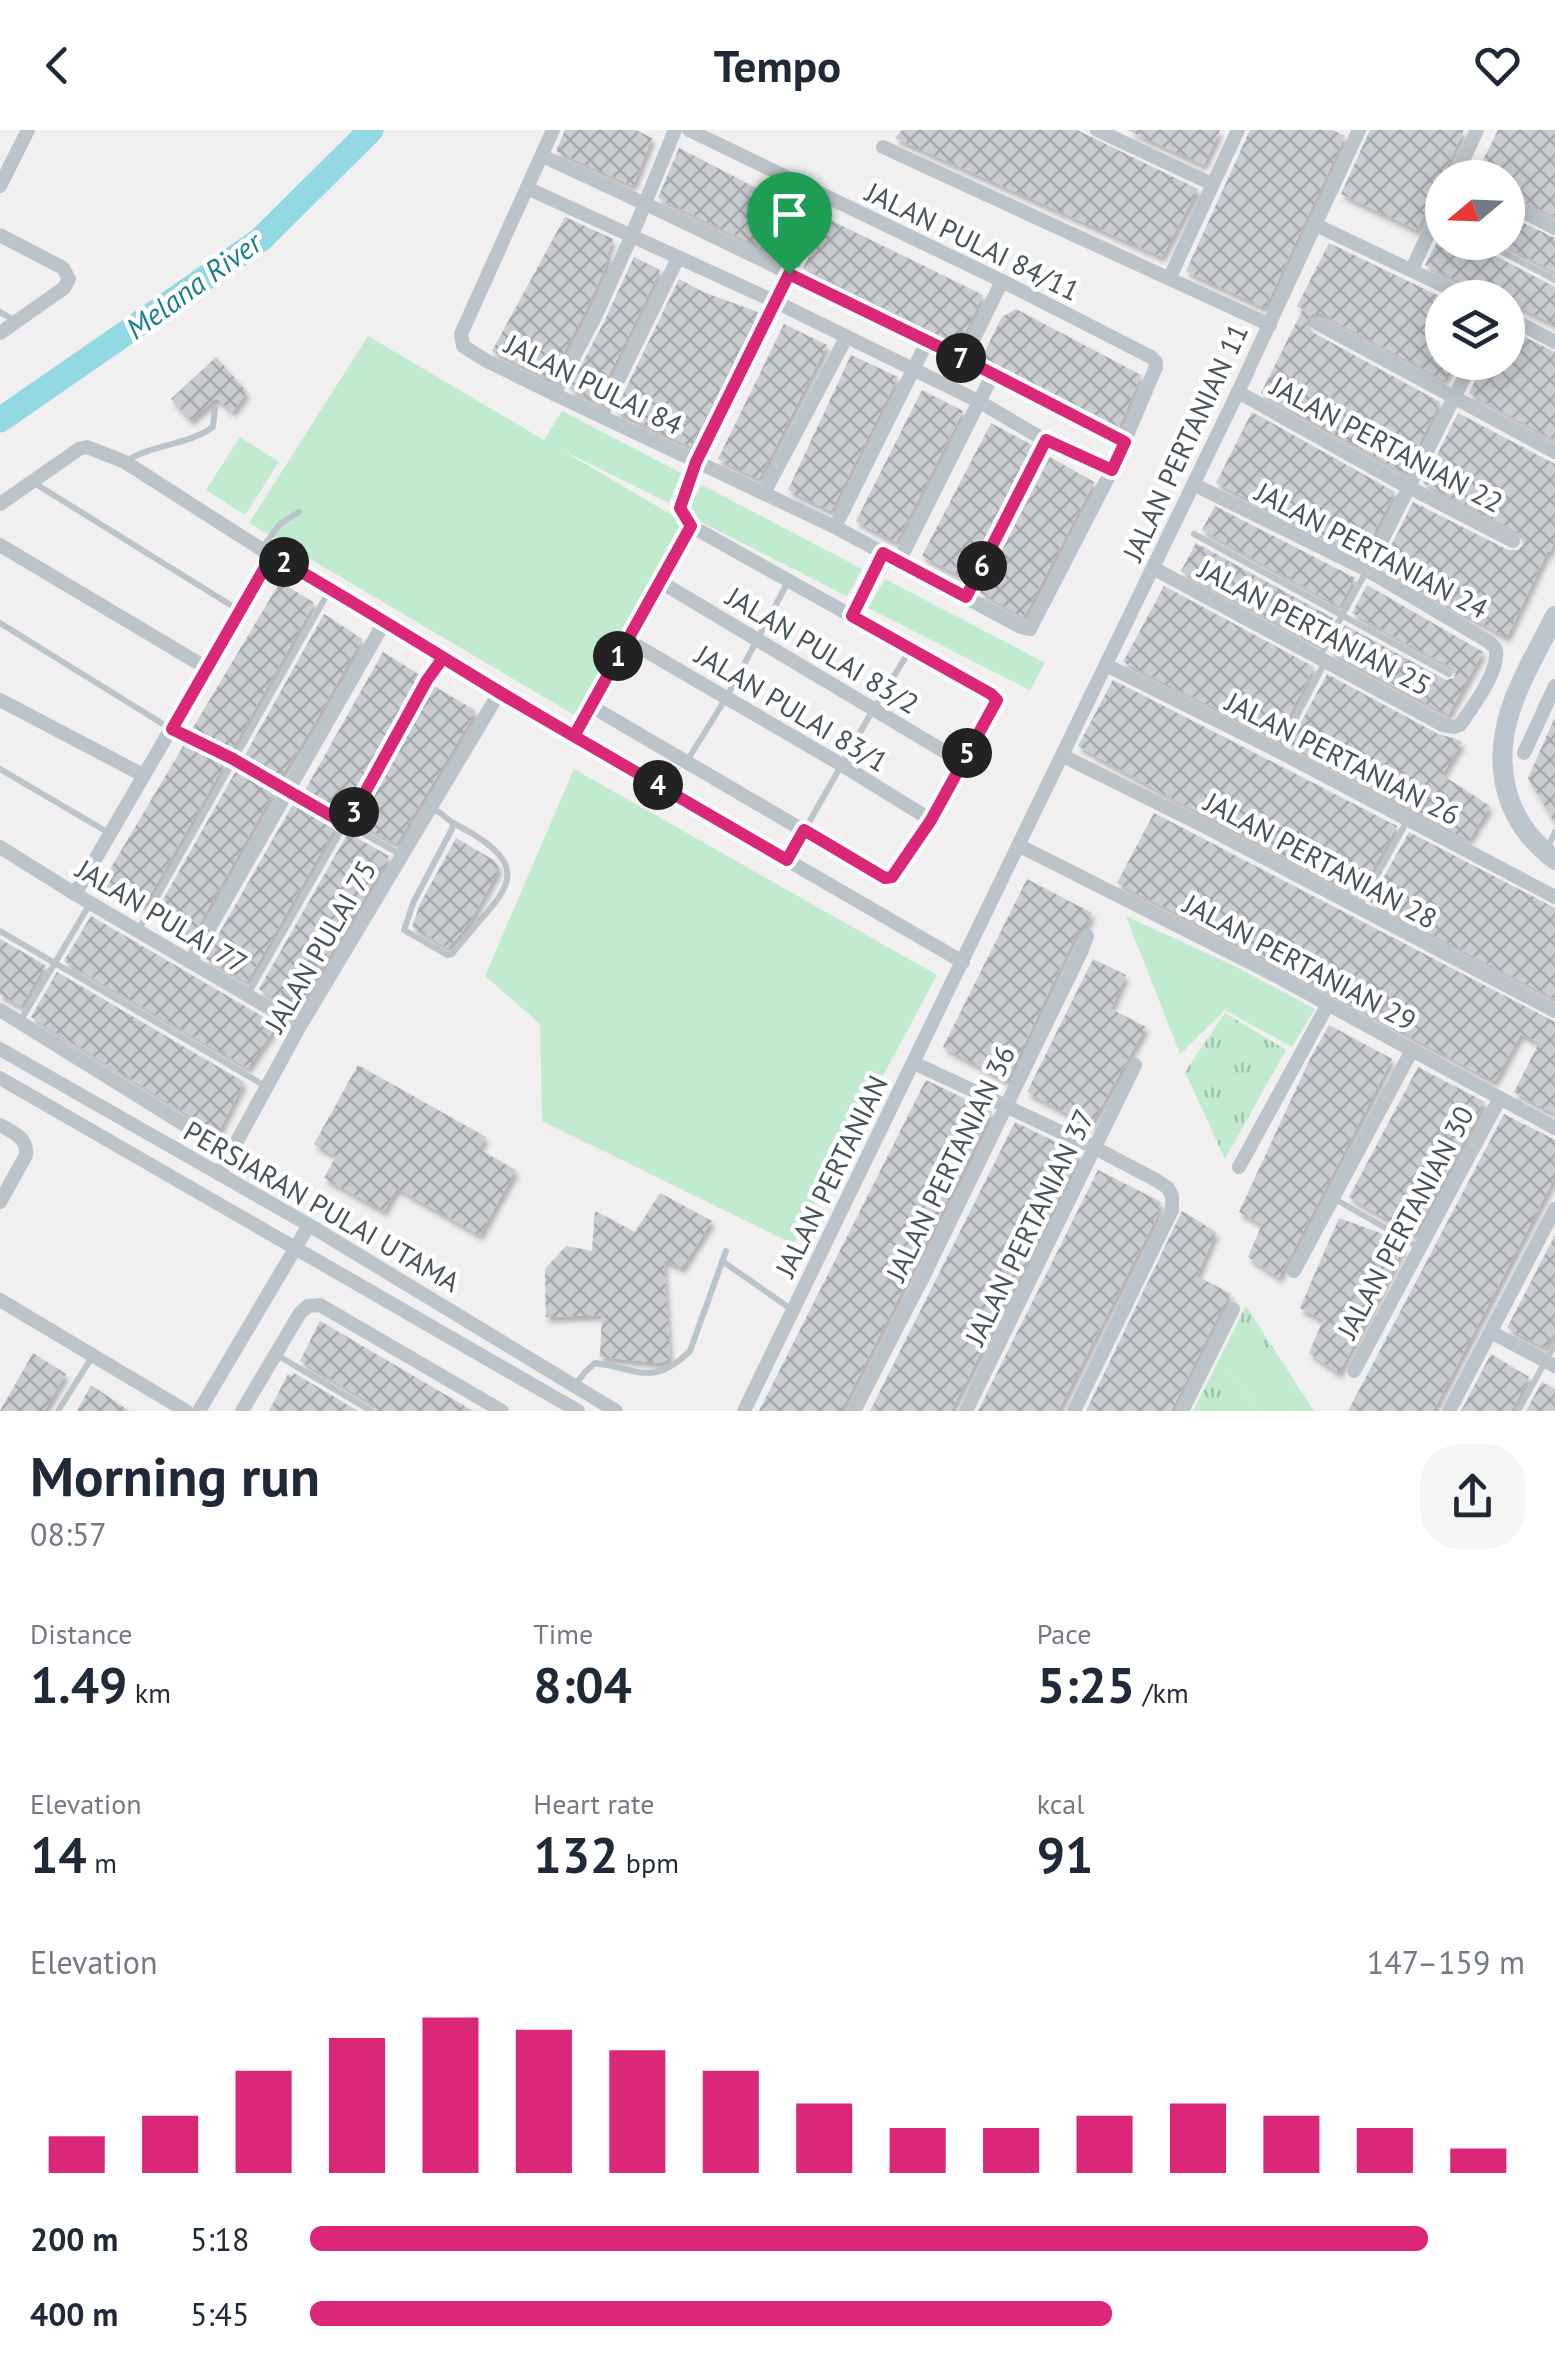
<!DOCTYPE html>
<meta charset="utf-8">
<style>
:root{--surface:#fff;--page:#f6f6f7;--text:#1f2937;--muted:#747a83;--accent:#db2777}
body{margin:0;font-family:"PT Sans",sans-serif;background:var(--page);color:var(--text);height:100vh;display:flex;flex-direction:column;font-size:38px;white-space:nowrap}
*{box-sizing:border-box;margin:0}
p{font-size:32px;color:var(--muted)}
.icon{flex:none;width:55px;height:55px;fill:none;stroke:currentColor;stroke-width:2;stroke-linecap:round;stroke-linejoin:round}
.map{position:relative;height:1281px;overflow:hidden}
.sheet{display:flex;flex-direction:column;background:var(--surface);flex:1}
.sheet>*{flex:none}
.needle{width:65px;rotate:251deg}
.buttons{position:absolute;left:1425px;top:30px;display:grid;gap:20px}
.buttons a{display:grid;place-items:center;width:100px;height:100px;border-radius:50%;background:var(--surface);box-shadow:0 5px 25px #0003;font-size:50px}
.pin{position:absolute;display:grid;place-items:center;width:85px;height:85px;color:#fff;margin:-102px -42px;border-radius:50% 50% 50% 0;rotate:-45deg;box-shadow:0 0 10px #0007}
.pin .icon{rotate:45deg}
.km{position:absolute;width:50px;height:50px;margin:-25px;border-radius:50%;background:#222;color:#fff;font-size:28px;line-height:50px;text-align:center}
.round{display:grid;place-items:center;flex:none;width:105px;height:105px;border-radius:40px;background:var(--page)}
.headline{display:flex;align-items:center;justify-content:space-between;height:170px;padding:0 30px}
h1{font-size:55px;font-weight:600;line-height:75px}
.stats{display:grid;grid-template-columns:repeat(3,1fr);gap:15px;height:170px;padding:10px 30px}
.stats div{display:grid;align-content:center}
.stats b{font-size:50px;font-weight:600}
.stats small{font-size:28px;font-weight:400}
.stats p{font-size:28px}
.chart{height:280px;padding:20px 30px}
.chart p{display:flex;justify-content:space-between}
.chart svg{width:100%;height:180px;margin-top:10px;stroke:var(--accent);stroke-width:6}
ul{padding:0 30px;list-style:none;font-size:32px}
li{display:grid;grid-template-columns:160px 120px 1fr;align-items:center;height:75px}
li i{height:25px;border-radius:12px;background:var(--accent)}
header{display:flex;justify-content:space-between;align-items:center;height:130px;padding:0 30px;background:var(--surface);font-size:45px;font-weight:600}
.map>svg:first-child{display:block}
</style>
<header><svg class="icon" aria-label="back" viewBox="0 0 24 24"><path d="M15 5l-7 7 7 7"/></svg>Tempo<svg class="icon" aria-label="heart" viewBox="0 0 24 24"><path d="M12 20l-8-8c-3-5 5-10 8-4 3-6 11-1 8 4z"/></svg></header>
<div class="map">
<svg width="1555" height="1281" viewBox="0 0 1555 1281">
<defs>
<pattern id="park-tufts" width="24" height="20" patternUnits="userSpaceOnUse" patternTransform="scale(2.5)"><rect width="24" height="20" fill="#c1ebce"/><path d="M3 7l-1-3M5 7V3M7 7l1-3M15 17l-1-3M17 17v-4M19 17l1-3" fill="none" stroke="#9fc1aa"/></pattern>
<pattern id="building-cross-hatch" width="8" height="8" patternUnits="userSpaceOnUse" patternTransform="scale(2.5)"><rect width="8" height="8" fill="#c9ccd1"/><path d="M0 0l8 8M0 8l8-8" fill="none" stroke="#a5a8ad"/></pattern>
<filter id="shadow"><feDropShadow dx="3" dy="5.5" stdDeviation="2.5" flood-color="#0004"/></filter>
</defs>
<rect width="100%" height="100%" fill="#f1efef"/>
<!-- green -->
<g fill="#c1ebce">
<path d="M368 206 544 310 562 281 681 343 669 373 560 319 689 395 578 587 249 393Z"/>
<path d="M240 307 279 332 245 385 206 360Z"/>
<path d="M702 355 862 439 847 466 685 384Z"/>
<path d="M885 449 1045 533 1030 560 868 478Z"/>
<path d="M574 639 937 845 793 1114 542 991 540 894 485 846Z"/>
<path d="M1126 786 1234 836 1315 879 1292 917 1225 880 1180 924Z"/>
<path d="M1258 1215 1302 1272 1290 1281H1260L1227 1239Z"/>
</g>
<!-- park -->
<g fill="url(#park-tufts)">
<path d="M1225 883 1286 920 1225 1029 1185 942Z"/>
<path d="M1246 1176 1314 1281H1290L1301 1271 1258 1216 1228 1240 1260 1281H1193Z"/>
</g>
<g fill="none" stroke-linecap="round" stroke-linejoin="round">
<!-- river -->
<path stroke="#92d9e3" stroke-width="25" d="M0 290 260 110 371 0"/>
</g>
<!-- building -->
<g fill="url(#building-cross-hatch)" filter="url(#shadow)">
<path d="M565 0H636L652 8 633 56 556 21Z"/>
<path d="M902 0H1077L1198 59 1162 127 895 8Z"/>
<path d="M1127 0H1220L1204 35Z"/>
<path d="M1250 0H1333L1345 6 1265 178 1186 141Z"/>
<path d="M1370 0H1464L1417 100 1341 64Z"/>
<path d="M1498 0H1555V86L1508 64V48H1474Z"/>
<path d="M679 18 806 84 784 129 658 68Z"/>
<path d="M1508 86 1555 108V142L1499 112H1508Z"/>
<path d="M565 87 613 109 607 125 610 127 585 182 549 250 492 221Z"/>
<path d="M828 89 983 165 959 215 803 138Z"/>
<path d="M1437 112H1476L1480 118 1555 157V195L1508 171V168H1480L1474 158 1425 135Z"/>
<path d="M1329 113 1443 168 1442 232H1453L1444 250 1322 184H1312L1306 192 1312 202 1440 272 1404 343 1261 263 1303 179 1297 176Z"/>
<path d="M634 127 660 140 596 272 569 259 604 192Z"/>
<path d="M679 149 703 162 758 182 691 317 615 281Z"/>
<path d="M1016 179 1141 245 1119 297 982 227 1002 187Z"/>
<path d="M784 194 827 215 759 349 718 329Z"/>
<path d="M1508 199 1555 222V310L1469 263 1484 232H1508Z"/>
<path d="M851 225 898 247 831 381 788 360Z"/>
<path d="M216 227 247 262 233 282 216 268 191 290 171 269Z"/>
<path d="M922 260 963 281 896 412 856 391Z"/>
<path d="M1252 282 1395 362 1362 426 1216 353Z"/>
<path d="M1458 283 1555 334V411L1550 422 1548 421 1507 507 1454 479 1381 436 1413 372 1508 420H1518L1523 415 1522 406 1518 402 1423 353Z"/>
<path d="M991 293 1032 315 964 448 922 426Z"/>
<path d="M1050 327 1094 352 1024 487 980 463Z"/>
<path d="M1215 376 1355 448 1339 476 1202 400Z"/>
<path d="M1196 413 1333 488 1318 515 1181 441Z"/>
<path d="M280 452 313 472 312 477 231 621 191 601Z"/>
<path d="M1367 455 1483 522 1448 585 1330 522 1345 495 1446 550 1454 548 1456 543 1452 538 1352 483Z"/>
<path d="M1164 456 1314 537 1277 609 1123 532Z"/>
<path d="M324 484 362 509 312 597 280 648 244 627Z"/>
<path d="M383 522 421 546 343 684 304 662Z"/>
<path d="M1327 544 1438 604 1453 608 1462 612 1442 645 1490 676 1469 710 1289 615Z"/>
<path d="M1113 550 1397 696 1358 765 1164 664 1078 616Z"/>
<path d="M432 555 476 581 396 714 355 691Z"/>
<path d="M1555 587V693L1528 648Z"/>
<path d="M185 613 225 633 145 774 143 775 103 751Z"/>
<path d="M237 639 274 661 192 807 156 782Z"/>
<path d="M293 674 296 675 297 674 336 696 247 852 205 828Z"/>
<path d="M1154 683 1555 892V984L1514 962 1539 913 1521 904 1495 951 1491 950 1272 832 1117 753Z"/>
<path d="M1409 702 1555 778V869L1370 772Z"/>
<path d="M348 703 389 726 296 882 259 859Z"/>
<path d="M456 708 495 731 499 739 470 792 448 818 412 797 420 774Z"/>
<path d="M1027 749 1092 783 1086 796 1077 802 1007 951 943 917Z"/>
<path d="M91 786 277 895 248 938 64 831Z"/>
<path d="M0 809 45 835 21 876 0 864Z"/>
<path d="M1093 829 1126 845 1111 879 1146 897 1090 996 1027 962Z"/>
<path d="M57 842 244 952 218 1003 31 887Z"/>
<path d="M1329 895 1392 929 1279 1148 1248 1127 1262 1094 1239 1082 1310 929Z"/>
<path d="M358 935 486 1007 479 1019 516 1040 480 1105 397 1058 384 1081 324 1048 336 1026 314 1014Z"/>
<path d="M1418 937 1485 972 1414 1105 1349 1067Z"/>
<path d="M926 950 992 982 962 1043 841 1281H759Z"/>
<path d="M1504 984 1555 1010V1047L1433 1281H1348Z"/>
<path d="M1015 992 1080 1024 1029 1128 951 1281H870Z"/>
<path d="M1098 1040 1161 1072 1157 1086 1058 1281H978Z"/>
<path d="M660 1063 712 1091 682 1138 664 1130 670 1228 661 1233 600 1227 602 1185 546 1187 545 1139 566 1116 592 1121 595 1081 635 1102Z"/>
<path d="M1182 1081 1216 1102 1197 1146 1231 1164 1224 1174 1171 1281H1086Z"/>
<path d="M1339 1088 1380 1103 1404 1117 1339 1243 1309 1223 1323 1190 1300 1178Z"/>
<path d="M1555 1105V1202L1545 1218 1507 1198Z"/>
<path d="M320 1191 473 1281H378L375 1275 300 1231Z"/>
<path d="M33 1223 66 1244 44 1281H0Z"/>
<path d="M1491 1224 1529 1247 1511 1281H1461Z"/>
<path d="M294 1243 358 1281H269L288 1244 292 1246Z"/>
<path d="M1542 1252 1555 1259V1281H1526Z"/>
<path d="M91 1255 129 1281H77Z"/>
</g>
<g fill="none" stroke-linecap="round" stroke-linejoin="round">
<!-- lane -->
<g stroke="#bbc4ca" stroke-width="6">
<path d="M1483 112 1555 150"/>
<path d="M0 182 16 191"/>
<path d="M126 331C154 314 188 315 213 297L215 278"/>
<path d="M31 351 237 479"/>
<path d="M1194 404 1449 544"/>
<path d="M262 418 280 394 299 382"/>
<path d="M0 493 171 599 233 629 401 725"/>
<path d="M1320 526 1367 440"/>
<path d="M1279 620 1324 534"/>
<path d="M687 631 726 568 789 450"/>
<path d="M0 639 109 703"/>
<path d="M431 679 439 682 453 693 452 699 414 771 404 800 447 825 452 824C498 763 549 742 453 693"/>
<path d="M1548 717 1555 702"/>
<path d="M788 729 874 578 910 520"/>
<path d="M1360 776 1407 691"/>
<path d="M139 799 329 461"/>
<path d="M0 801 267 957"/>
<path d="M248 864 427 550 442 529"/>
<path d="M21 890 91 772"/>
<path d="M1335 1069 1420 1118"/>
<path d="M722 1131 791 1179"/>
<path d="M277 1225 371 1281"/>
<path d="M576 1254 585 1242 595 1233C638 1239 653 1257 690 1221L726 1121"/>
<path d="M58 1281 92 1227"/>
<path d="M1518 1281 1555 1214"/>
</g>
<!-- street -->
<g stroke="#bbc4ca" stroke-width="14">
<path d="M553 0 461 204 463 216 485 230 554 264 835 397 1021 497 1030 499 1112 340 1156 237V232L1151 227 1002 151 689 0"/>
<path d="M1097 0 1212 54"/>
<path d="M883 17 1270 195"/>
<path d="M542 26C739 116 933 213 1125 312"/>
<path d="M1455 48 1477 0"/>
<path d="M0 56 28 0"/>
<path d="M527 58 776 172 980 272 1046 311 1112 340"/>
<path d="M1508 74 1555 98"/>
<path d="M1316 95 1469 168"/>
<path d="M0 105 63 138 69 149 64 158 0 203"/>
<path d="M1412 139 1442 74"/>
<path d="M1170 147 1238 0"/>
<path d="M1508 187 1555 212"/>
<path d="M1317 193 1555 322"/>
<path d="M964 229 1002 151"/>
<path d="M1238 262 1393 349 1513 411"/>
<path d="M554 264 595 187 632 105 675 0"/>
<path d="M601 285 678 128"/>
<path d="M764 363 846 208"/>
<path d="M0 374 79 319 87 317 125 332 261 419 385 491 499 563 963 832"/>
<path d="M835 397 927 212"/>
<path d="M0 415 205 537"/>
<path d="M899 431 993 244"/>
<path d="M1153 438 1443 595 1454 597 1460 595C1471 579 1496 546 1496 526 1497 518 1495 518 1489 512L1367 440 1193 354"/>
<path d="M1367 440 1472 232"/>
<path d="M659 451 962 632"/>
<path d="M966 467 1046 311"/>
<path d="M852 485 883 423"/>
<path d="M627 510 842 635 931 690"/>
<path d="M1106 535 1278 621 1555 767"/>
<path d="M0 570 143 645"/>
<path d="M589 575 885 748 892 747 896 744 931 690 994 577 997 570 991 564 691 396 680 378 696 331 826 68"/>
<path d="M574 606 691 396"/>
<path d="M1524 623 1555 556"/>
<path d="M1063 626 1204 696 1555 881"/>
<path d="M1020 716 1267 841 1555 998"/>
<path d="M0 717 75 764 300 896"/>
<path d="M75 764 272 425"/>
<path d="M190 832 385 491"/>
<path d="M0 880 230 1023"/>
<path d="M0 919 309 1095 616 1281"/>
<path d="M914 933 1095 1018 1156 1050 1168 1058 1172 1066V1080L1074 1281"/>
<path d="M0 948 578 1281"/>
<path d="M0 995C14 1003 28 1008 26 1025L0 1072"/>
<path d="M1239 1037 1327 876"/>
<path d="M219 1044 300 896 499 563"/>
<path d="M1294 1141 1412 920"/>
<path d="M0 1170 186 1281"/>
<path d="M1491 1202 1555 1236"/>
<path d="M1354 1241 1500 968"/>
<path d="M199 1281 309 1095"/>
<path d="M242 1281 300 1183 308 1176 320 1175 502 1281"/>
<path d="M744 1281 1238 262 1359 0"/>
<path d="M854 1281 925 1143 1082 820 1087 806"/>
<path d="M966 1281 1135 935"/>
<path d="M1182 1281 1233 1179"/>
<path d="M1449 1281 1555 1079"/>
</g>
<!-- secondary -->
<path stroke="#bcc6ce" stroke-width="20" d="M1555 486C1527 542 1489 597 1507 662 1515 691 1531 711 1555 730"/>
</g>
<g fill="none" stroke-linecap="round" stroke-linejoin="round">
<!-- route casing -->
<g stroke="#fff" stroke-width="20">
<path id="route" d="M789 144 696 332 680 378 691 396 574 606C472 547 374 483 272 425L172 599 233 629 347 695 427 550 443 528 498 562 787 730 804 700 885 748 892 747 931 690 997 570 991 564 852 486 883 423 966 467 1046 310 1112 340 1125 312 964 229 789 144"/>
</g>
<!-- route -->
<use href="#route" stroke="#db2777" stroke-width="12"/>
</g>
<g text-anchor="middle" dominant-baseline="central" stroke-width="9" stroke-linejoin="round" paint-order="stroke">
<!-- street labels -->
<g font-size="28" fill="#48535a" stroke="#fff">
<text transform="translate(973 111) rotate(26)">JALAN PULAI 84/11</text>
<text transform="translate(594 254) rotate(26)">JALAN PULAI 84</text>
<text transform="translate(1185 312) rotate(-65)">JALAN PERTANIAN 11</text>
<text transform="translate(1387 314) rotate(28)">JALAN PERTANIAN 22</text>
<text transform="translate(1372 420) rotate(28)">JALAN PERTANIAN 24</text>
<text transform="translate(1315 497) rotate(28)">JALAN PERTANIAN 25</text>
<text transform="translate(823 520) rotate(31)">JALAN PULAI 83/2</text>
<text transform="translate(792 578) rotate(31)">JALAN PULAI 83/1</text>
<text transform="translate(1343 628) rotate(27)">JALAN PERTANIAN 26</text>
<text transform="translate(1321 730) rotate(28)">JALAN PERTANIAN 28</text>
<text transform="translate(162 786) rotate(31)">JALAN PULAI 77</text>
<text transform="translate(320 816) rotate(-60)">JALAN PULAI 75</text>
<text transform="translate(1300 832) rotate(28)">JALAN PERTANIAN 29</text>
<text transform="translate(950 1033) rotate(-64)">JALAN PERTANIAN 36</text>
<text transform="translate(831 1046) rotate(-64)">JALAN PERTANIAN</text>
<text transform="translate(322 1076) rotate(30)">PERSIARAN PULAI UTAMA</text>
<text transform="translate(1405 1092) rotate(-62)">JALAN PERTANIAN 30</text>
<text transform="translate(1029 1097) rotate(-64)">JALAN PERTANIAN 37</text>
</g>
<!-- water labels -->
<g font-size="30" font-style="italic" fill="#197f8e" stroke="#fff">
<text transform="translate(193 155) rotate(-36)">Melana River</text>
</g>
</g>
</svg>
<div class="buttons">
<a><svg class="needle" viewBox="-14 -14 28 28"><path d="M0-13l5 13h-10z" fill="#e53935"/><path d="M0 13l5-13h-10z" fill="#747a83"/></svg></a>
<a><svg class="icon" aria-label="layers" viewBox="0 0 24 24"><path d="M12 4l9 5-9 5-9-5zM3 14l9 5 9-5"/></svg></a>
</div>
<div class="pin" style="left:789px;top:144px;background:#1e9e55"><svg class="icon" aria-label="arrive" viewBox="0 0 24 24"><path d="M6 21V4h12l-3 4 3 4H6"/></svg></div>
<b class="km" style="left:618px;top:526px">1</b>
<b class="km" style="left:284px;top:432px">2</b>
<b class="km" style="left:354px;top:682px">3</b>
<b class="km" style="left:658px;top:655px">4</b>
<b class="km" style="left:967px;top:623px">5</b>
<b class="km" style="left:982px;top:436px">6</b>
<b class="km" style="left:961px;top:228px">7</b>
</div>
<section class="sheet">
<div class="headline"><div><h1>Morning run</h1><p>08:57</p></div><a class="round"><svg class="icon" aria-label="share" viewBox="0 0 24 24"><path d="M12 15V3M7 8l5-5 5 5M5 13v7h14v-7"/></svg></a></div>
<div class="stats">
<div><p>Distance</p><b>1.49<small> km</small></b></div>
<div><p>Time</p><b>8:04</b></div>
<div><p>Pace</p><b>5:25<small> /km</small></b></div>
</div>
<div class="stats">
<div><p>Elevation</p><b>14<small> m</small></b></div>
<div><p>Heart rate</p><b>132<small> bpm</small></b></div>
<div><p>kcal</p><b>91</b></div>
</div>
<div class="chart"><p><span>Elevation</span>147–159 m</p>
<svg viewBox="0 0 160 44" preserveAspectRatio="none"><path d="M5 44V35M15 44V30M25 44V19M35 44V11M45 44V6M55 44V9M65 44V14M75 44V19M85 44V27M95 44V33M105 44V33M115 44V30M125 44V27M135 44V30M145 44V33M155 44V38"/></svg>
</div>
<ul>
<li><b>200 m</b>5:18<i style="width:92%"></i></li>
<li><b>400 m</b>5:45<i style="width:66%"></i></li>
</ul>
</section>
